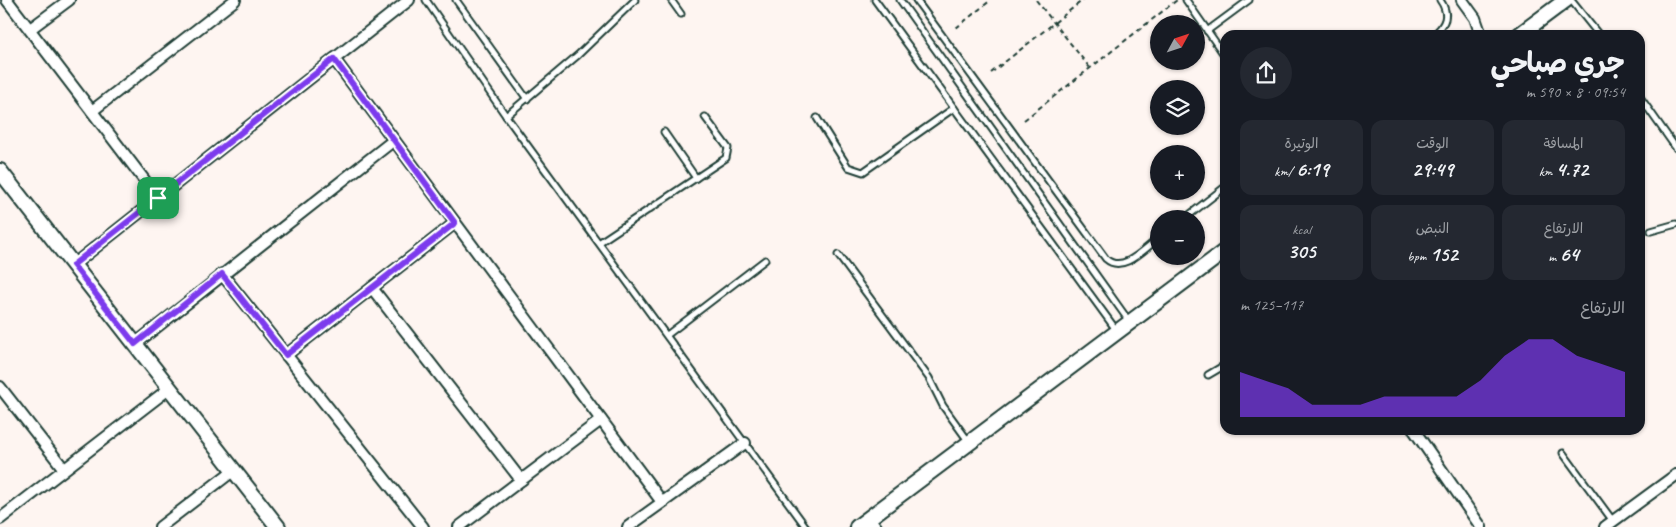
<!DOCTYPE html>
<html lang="ar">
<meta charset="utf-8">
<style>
:root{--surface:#171b24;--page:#242831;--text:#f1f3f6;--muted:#9ea1a6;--accent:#7c3aed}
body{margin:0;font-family:Caveat,"Playpen Sans Arabic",sans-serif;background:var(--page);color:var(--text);direction:rtl;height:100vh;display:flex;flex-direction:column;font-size:19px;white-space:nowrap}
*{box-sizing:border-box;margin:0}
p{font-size:16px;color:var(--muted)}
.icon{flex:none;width:28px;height:28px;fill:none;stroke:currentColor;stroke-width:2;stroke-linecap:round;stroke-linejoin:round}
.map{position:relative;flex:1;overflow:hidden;direction:ltr}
.panel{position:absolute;left:1220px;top:30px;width:425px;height:405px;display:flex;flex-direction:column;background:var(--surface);border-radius:15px;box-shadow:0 1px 4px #0004;direction:rtl}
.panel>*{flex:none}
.needle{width:32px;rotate:50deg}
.buttons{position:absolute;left:1150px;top:15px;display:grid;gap:10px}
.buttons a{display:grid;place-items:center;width:55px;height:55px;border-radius:50%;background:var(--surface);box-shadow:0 1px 4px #0004;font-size:25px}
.pin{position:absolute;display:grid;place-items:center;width:42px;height:42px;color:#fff;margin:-21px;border-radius:10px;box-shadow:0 2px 8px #0006}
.round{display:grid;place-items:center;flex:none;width:52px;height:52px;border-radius:26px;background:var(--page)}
.overview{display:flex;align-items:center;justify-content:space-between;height:85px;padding:0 20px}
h1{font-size:28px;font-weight:700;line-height:38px}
.metrics{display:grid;grid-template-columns:repeat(3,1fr);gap:8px;height:85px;padding:5px 20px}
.metrics div{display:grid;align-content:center;border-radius:12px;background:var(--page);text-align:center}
.metrics b{font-size:21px;font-weight:700}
.metrics small{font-size:14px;font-weight:400}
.metrics p{font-size:14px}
.chart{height:140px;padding:10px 20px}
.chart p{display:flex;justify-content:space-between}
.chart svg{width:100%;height:90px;margin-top:5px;fill:var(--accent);opacity:.7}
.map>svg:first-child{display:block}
</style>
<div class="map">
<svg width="1676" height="527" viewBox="0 0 1676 527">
<rect width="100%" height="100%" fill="#fef5f1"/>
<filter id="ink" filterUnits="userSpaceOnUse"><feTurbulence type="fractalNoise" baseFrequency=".02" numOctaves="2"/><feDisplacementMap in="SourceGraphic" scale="10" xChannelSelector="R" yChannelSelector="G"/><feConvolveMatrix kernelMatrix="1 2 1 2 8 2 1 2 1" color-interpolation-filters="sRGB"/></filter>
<g filter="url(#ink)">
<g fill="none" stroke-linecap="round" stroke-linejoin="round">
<!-- lane casing -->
<g stroke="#1f3d34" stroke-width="9">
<g id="lane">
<path d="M426 0 506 116 806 527"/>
<path d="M456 0 527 99"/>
<path d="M671 0 681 14"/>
<path d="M875 0 1117 331"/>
<path d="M900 0 1129 321"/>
<path d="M916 0 1106 259C1123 274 1145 248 1159 238"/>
<path d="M1186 0 1225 56"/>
<path d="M1571 0 1599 35"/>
<path d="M1207 31 1249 0"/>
<path d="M1433 35C1446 25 1450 14 1440 0"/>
<path d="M1640 97 1676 148"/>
<path d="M506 116 578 55 635 0"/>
<path d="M817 118 848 167 863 172 954 108"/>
<path d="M664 132 696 178"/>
<path d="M1184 219 1225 187"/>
<path d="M1651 231 1676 224"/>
<path d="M600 242 726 158 728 148 705 117"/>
<path d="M838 255 929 378 943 406 969 442"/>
<path d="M667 335 765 260"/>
<path d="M1208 375 1225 365"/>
<path d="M1563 453 1613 521"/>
</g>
</g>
<!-- street casing -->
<g stroke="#1f3d34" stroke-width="14">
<g id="street">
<path d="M7 0 158 198"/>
<path d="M1462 0 1475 18 1481 35"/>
<path d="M30 29 69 0"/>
<path d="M334 59 662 502"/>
<path d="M92 111 235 0"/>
<path d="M73 265 409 0"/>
<path d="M222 274 423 527"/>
<path d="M372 288 521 480"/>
<path d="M135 344 394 140"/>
<path d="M286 355 455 223"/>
<path d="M0 387 64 469"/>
<path d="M1414 430 1481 527"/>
<path d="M869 518 876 527"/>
<path d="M0 519 170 388"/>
<path d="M160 527 234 470"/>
<path d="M459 527 601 420"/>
<path d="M628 527 745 443"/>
<path d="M1605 527 1676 475"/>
</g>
</g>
<!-- secondary casing -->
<g stroke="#1f3d34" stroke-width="18">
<g id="secondary">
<path d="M1519 35 1566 0"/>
<path d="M0 171 278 527"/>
<path d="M857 527 1225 251"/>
</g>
</g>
<!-- path -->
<g stroke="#1f3d34" stroke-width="2" stroke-dasharray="5 4" stroke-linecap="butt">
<path d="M1036 0 1090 68"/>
<path d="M956 28 991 0"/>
<path d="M991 73 1083 0"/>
<path d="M1024 120 1177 0"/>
</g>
<!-- lane -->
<use href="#lane" stroke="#fff" stroke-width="5"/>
<!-- street -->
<use href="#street" stroke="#fff" stroke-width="10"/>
<!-- secondary -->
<use href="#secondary" stroke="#fff" stroke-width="14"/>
</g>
</g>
<g fill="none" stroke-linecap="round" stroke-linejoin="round" filter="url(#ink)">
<!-- route casing -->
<g stroke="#fff" stroke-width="10">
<path id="route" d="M334 59 455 223 286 355 222 274 135 344 73 265Z"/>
</g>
<!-- route -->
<use href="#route" stroke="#7c3aed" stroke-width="6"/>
</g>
</svg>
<div class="buttons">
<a><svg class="needle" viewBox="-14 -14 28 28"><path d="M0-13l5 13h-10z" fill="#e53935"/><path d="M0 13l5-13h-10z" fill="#9ea1a6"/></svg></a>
<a><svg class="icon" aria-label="layers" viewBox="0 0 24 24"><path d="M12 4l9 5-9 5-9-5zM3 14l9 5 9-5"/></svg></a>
<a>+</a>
<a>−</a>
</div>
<div class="pin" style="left:158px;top:198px;background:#1e9e55"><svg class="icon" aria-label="arrive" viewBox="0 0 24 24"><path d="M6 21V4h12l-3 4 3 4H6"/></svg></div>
<section class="panel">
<div class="overview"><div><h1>جري صباحي</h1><p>09:54 · 8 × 590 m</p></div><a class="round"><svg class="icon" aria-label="share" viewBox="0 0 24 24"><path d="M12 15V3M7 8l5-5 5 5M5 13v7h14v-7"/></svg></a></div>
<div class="metrics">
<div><p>المسافة</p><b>4.72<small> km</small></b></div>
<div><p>الوقت</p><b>29:49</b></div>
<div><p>الوتيرة</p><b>6:19<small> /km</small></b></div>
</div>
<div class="metrics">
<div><p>الارتفاع</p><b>64<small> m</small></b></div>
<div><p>النبض</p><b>152<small> bpm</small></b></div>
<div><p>kcal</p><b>305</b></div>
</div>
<div class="chart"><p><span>الارتفاع</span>117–125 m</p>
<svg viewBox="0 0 160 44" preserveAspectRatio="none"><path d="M0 44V22L10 26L20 30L30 38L40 38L50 38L60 34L70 34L80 34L90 34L100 26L110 14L120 6L130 6L140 14L150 18L160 22V44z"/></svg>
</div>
</section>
</div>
